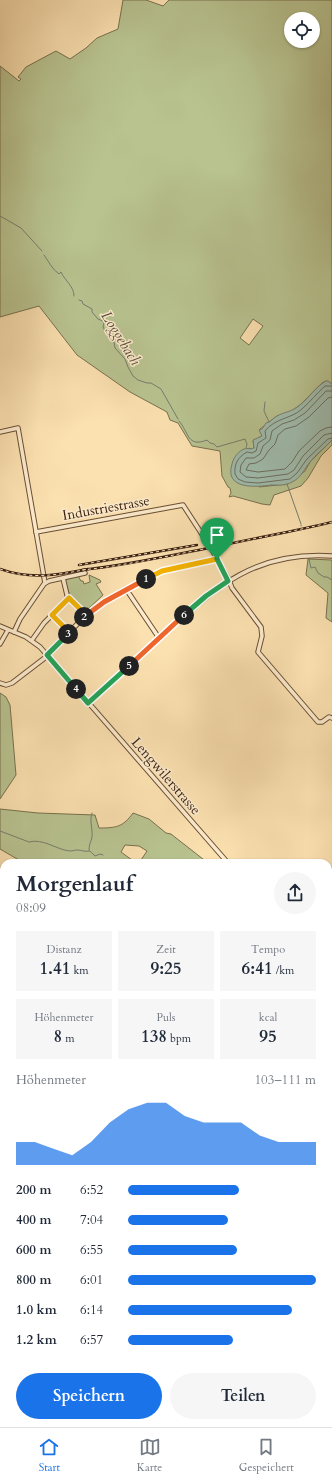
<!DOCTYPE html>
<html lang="de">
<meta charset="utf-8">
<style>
:root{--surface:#fff;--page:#f6f6f7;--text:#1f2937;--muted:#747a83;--line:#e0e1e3;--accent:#1a73e8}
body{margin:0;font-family:Cardo,serif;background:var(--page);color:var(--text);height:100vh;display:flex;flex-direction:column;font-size:15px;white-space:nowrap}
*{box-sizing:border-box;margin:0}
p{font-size:13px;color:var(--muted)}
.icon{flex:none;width:22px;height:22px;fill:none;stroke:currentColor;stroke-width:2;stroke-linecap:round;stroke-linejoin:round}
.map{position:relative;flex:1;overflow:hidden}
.side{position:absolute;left:0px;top:859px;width:332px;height:568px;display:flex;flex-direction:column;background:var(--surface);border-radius:12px 12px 0 0;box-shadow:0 1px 3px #0004}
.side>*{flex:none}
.tools{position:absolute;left:284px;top:12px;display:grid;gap:8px}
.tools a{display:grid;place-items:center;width:36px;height:36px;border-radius:50%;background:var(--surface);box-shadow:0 1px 3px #0004;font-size:20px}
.pin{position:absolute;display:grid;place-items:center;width:34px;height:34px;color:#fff;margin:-41px -17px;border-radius:50% 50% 50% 0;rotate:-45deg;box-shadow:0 0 4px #0007}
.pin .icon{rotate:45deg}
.km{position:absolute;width:20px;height:20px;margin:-10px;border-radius:50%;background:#222;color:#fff;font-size:11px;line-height:20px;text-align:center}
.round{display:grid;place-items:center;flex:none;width:42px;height:42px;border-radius:21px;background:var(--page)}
.headline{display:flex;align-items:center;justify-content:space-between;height:68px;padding:0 16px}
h1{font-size:22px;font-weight:700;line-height:30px}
.metrics{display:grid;grid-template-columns:repeat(3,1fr);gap:6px;height:68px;padding:4px 16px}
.metrics div{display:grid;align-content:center;border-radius:0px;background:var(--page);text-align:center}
.metrics b{font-size:17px;font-weight:700}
.metrics small{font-size:11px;font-weight:400}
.metrics p{font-size:11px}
.chart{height:112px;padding:8px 16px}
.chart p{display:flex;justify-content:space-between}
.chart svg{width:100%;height:72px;margin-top:4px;fill:var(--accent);opacity:.7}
.button{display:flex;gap:8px;margin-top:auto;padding:8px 16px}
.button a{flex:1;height:46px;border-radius:24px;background:var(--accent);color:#fff;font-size:16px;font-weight:700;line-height:46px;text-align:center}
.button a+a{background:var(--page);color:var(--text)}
ul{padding:0 16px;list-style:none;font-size:13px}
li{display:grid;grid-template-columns:64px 48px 1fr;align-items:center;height:30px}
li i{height:10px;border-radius:5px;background:var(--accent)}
.menu{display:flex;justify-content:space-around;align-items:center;height:56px;border-top:1px solid var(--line);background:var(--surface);font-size:11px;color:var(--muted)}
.menu a{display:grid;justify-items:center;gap:2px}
.menu .current{color:var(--accent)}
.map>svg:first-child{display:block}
</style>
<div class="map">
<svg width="332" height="1427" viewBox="0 0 332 1427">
<rect width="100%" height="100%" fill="#fbe0b0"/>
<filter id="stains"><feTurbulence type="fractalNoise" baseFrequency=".005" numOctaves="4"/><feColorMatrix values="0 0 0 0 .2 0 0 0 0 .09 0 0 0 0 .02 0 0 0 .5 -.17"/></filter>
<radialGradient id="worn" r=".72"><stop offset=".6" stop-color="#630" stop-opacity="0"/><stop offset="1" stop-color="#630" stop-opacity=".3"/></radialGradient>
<!-- green -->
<g fill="#b8c390" stroke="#78704e" fill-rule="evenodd">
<path d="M123 0H146L163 6 169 0H332V384L326 381 322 383 300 405 290 412 277 416 260 429 262 436 253 441 254 447 252 449 249 448 259 487 287 484 305 471 310 462 332 440V445L321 456 308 478 301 486 274 495 270 505 262 504 233 496 229 497 231 493 230 488 228 487 222 476 220 451 192 446 178 423 170 420 167 412 130 392 77 355 39 306 0 317V66L19 81 21 79 18 77 26 67 56 51 70 59 86 48 97 38 118 29ZM291 19H313V41H291ZM253 319 263 326 249 345 240 338Z"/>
<path d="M308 559 332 560V622L326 618 328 593 306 575Z"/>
<path d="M89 575 100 580 101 582 96 584 103 595 85 612C74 601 68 596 65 580L67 579 78 576 81 581H83L84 584 90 582Z"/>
<path d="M0 693 6 697 10 705 16 775 0 799Z"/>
<path d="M0 809 38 813 95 815 99 828C116 828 123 827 133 813L149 819 166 833 171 834 208 863H139L147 851 139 846 125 845 121 852 136 863H24L0 849Z"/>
<path d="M4 988V1145L0 1147V990Z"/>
<path d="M0 1176H2L4 1179V1231L0 1233Z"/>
</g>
<!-- water -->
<path fill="#9fbdaf" stroke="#767d6e" d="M326 381H328L332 384V440C325 448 316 454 310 462 304 469 301 478 292 482 286 486 278 485 271 485 256 487 224 490 232 464 233 459 237 453 242 450 247 447 249 450 254 448L253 440 262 436 259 430 262 429 266 423C271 422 273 418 277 416 284 412 292 412 300 405 309 398 315 387 326 381Z"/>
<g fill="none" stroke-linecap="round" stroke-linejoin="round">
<!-- shore -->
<g stroke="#6c6e5e" stroke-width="1">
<path d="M332 386H325C317 393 310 402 302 409 291 419 275 418 265 431L266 438 258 443 256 451 252 453 247 452C238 457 234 464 235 474L238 479 245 482 258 483 290 479 297 473 307 459 328 439 332 438"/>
<path d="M332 391H326L305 413 294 420 282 424 272 431 270 440 263 446 260 454 254 458H246L241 465 240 472 246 477 258 478 288 474 294 470 303 456 324 435 332 433"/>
<path d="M332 397 328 398 309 417 296 426 285 429 278 435 275 444 269 450 263 459 256 463 249 464 246 470 258 472 285 469 292 462 299 451 320 431 326 428 332 427"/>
</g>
<!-- stream -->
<g stroke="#767d6e" stroke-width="1">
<path d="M0 216 21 228 42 251"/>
<path d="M44 255C49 262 52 269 59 274L61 272C65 281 74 286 74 296"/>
<path d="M79 300 82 301 83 304 92 309V312L98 319 103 321 104 323 103 327 109 338 114 342 115 348 125 359 128 367 133 376 138 380 147 383H151L161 389 178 419"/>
<path d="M265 402 264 411 269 422"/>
<path d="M179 421C189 432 187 448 207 440L210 443 214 444 217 447 245 439 247 444 246 448"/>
<path d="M287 484 301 524"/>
<path d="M301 525V526"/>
<path d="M309 559 311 568 315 567 318 573 324 577H327L332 580"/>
<path d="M0 831 29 842C43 838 57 850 70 851 73 851 75 850 77 850 82 850 84 852 90 851L95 856 100 854 103 855"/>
<path d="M89 850C89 844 91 842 92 837 93 829 89 821 92 813"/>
<path d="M0 1132 4 1130"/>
<path d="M328 1136H332"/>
<path d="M332 1154V1159"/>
<path d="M159 1427 169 1426 171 1427"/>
</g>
<!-- minor casing -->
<g stroke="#6a4e36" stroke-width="5.5">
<g id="minor">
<path d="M0 432 18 428 45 583"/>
<path d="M36 532 183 505 209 545"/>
<path d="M212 550 228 578 232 588 261 627 262 636 258 652 318 722H322L329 717 332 718"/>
<path d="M63 578 67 595 84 613 83 618"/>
<path d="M126 589 159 638"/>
<path d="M52 615 69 632"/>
<path d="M0 626 26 637 40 647 228 863"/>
<path d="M14 632 20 619 44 584 49 581 85 573"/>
<path d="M32 640 44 623 69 598"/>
<path d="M0 644 8 630"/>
<path d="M0 683 6 685 12 683 46 657 83 618 104 602 160 572 217 559"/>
<path d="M88 703C113 681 138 658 162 636 216 587 254 551 332 556"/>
<path d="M328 966 332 962"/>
<path d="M328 1052 332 1055"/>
<path d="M328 1123 332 1125"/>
<path d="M328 1148 332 1143"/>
<path d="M328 1171 332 1175"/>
<path d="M328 1250 332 1244"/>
<path d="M328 1277 332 1280"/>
<path d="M328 1306 332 1310"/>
<path d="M328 1317 332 1312"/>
<path d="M91 1427 97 1423"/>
</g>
</g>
<!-- major casing -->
<g stroke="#391e0d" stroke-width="6">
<g id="major">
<path d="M328 1372 332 1369"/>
<path d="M214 1427 222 1423"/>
</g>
</g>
<!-- minor -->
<use href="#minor" stroke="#fcebcc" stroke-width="3.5"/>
<!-- major -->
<use href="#major" stroke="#fbe0b0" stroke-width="4.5"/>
<!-- rail casing -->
<g stroke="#391e0d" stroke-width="2.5">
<g id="rail">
<path d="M79 565 197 545"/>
<path d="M0 569C30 580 58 575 88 569"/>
<path d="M82 570C130 565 177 554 224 545 260 537 296 531 332 522"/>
</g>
</g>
<!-- rail -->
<use href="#rail" stroke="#fcebcc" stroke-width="1" stroke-dasharray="3" stroke-linecap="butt"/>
</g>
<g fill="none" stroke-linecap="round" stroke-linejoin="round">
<!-- split-1 casing -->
<g stroke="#fff" stroke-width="8">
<path id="split-1" d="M146 579 162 571 217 559"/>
</g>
<!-- split-2 casing -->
<g stroke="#fff" stroke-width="8">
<path id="split-2" d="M84 617 104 602 146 579"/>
</g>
<!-- split-3 casing -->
<g stroke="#fff" stroke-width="8">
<path id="split-3" d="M68 634 69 632 52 615 69 598 84 613V617"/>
</g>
<!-- split-4 casing -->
<g stroke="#fff" stroke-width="8">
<path id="split-4" d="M68 634 47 655 76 689"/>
</g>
<!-- split-5 casing -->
<g stroke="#fff" stroke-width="8">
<path id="split-5" d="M76 689 88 703 129 666"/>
</g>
<!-- split-6 casing -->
<g stroke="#fff" stroke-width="8">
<path id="split-6" d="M129 666 184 615"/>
</g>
<!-- split-7 casing -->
<g stroke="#fff" stroke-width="8">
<path id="split-7" d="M184 615 206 596 228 581 217 559"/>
</g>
<!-- split-1 -->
<use href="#split-1" stroke="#f5b400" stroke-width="5"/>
<!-- split-2 -->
<use href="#split-2" stroke="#f0652b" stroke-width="5"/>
<!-- split-3 -->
<use href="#split-3" stroke="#f5b400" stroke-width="5"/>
<!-- split-4 -->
<use href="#split-4" stroke="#22a559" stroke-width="5"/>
<!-- split-5 -->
<use href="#split-5" stroke="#22a559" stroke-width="5"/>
<!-- split-6 -->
<use href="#split-6" stroke="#f0652b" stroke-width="5"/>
<!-- split-7 -->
<use href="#split-7" stroke="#22a559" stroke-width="5"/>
</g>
<g text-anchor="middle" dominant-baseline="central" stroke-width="3" stroke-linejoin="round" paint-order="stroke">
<!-- street labels -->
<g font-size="14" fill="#391e0d" stroke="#fcebcc">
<text transform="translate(106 508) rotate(-10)">Industriestrasse</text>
<text transform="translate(166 776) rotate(49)">Lengwilerstrasse</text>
</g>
<!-- water labels -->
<g font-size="15" font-style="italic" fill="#584e3e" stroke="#fcebcc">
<text transform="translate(121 338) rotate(58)">Loggebach</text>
</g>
</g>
<rect width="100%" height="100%" filter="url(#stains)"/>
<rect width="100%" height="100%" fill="url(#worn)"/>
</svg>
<div class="tools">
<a><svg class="icon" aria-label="locate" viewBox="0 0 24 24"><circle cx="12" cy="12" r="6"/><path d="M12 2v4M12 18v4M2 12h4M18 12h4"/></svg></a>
</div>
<div class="pin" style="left:217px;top:559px;background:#1e9e55"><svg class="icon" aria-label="arrive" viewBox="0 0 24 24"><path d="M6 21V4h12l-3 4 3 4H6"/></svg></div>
<b class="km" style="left:146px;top:579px">1</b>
<b class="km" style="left:84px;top:617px">2</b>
<b class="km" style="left:68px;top:634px">3</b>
<b class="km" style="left:76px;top:689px">4</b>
<b class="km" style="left:129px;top:666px">5</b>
<b class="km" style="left:184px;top:615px">6</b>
<section class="side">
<div class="headline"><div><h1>Morgenlauf</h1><p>08:09</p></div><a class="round"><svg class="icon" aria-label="share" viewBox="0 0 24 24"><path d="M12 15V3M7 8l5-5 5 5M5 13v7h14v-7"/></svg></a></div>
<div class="metrics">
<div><p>Distanz</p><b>1.41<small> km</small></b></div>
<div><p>Zeit</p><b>9:25</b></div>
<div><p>Tempo</p><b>6:41<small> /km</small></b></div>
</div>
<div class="metrics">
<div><p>Höhenmeter</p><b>8<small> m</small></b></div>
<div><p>Puls</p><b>138<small> bpm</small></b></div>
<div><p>kcal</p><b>95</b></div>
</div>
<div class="chart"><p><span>Höhenmeter</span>103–111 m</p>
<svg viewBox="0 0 160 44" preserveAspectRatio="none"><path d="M0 44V30L10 30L20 34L30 38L40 30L50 18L60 10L70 6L80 6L90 14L100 18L110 18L120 18L130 26L140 30L150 30L160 30V44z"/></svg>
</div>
<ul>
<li><b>200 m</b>6:52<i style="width:59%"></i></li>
<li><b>400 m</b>7:04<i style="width:53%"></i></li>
<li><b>600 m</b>6:55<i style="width:58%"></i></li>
<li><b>800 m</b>6:01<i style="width:100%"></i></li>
<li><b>1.0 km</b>6:14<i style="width:87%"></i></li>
<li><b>1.2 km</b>6:57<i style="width:56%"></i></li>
</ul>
<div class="button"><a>Speichern</a><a>Teilen</a></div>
</section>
</div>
<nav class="menu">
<a class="current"><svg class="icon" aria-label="home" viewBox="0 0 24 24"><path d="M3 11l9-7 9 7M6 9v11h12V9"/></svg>Start</a>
<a><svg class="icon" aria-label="map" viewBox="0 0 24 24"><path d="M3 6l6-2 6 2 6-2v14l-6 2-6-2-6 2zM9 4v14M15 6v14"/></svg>Karte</a>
<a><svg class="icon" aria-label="saved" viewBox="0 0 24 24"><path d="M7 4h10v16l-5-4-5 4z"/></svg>Gespeichert</a>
</nav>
